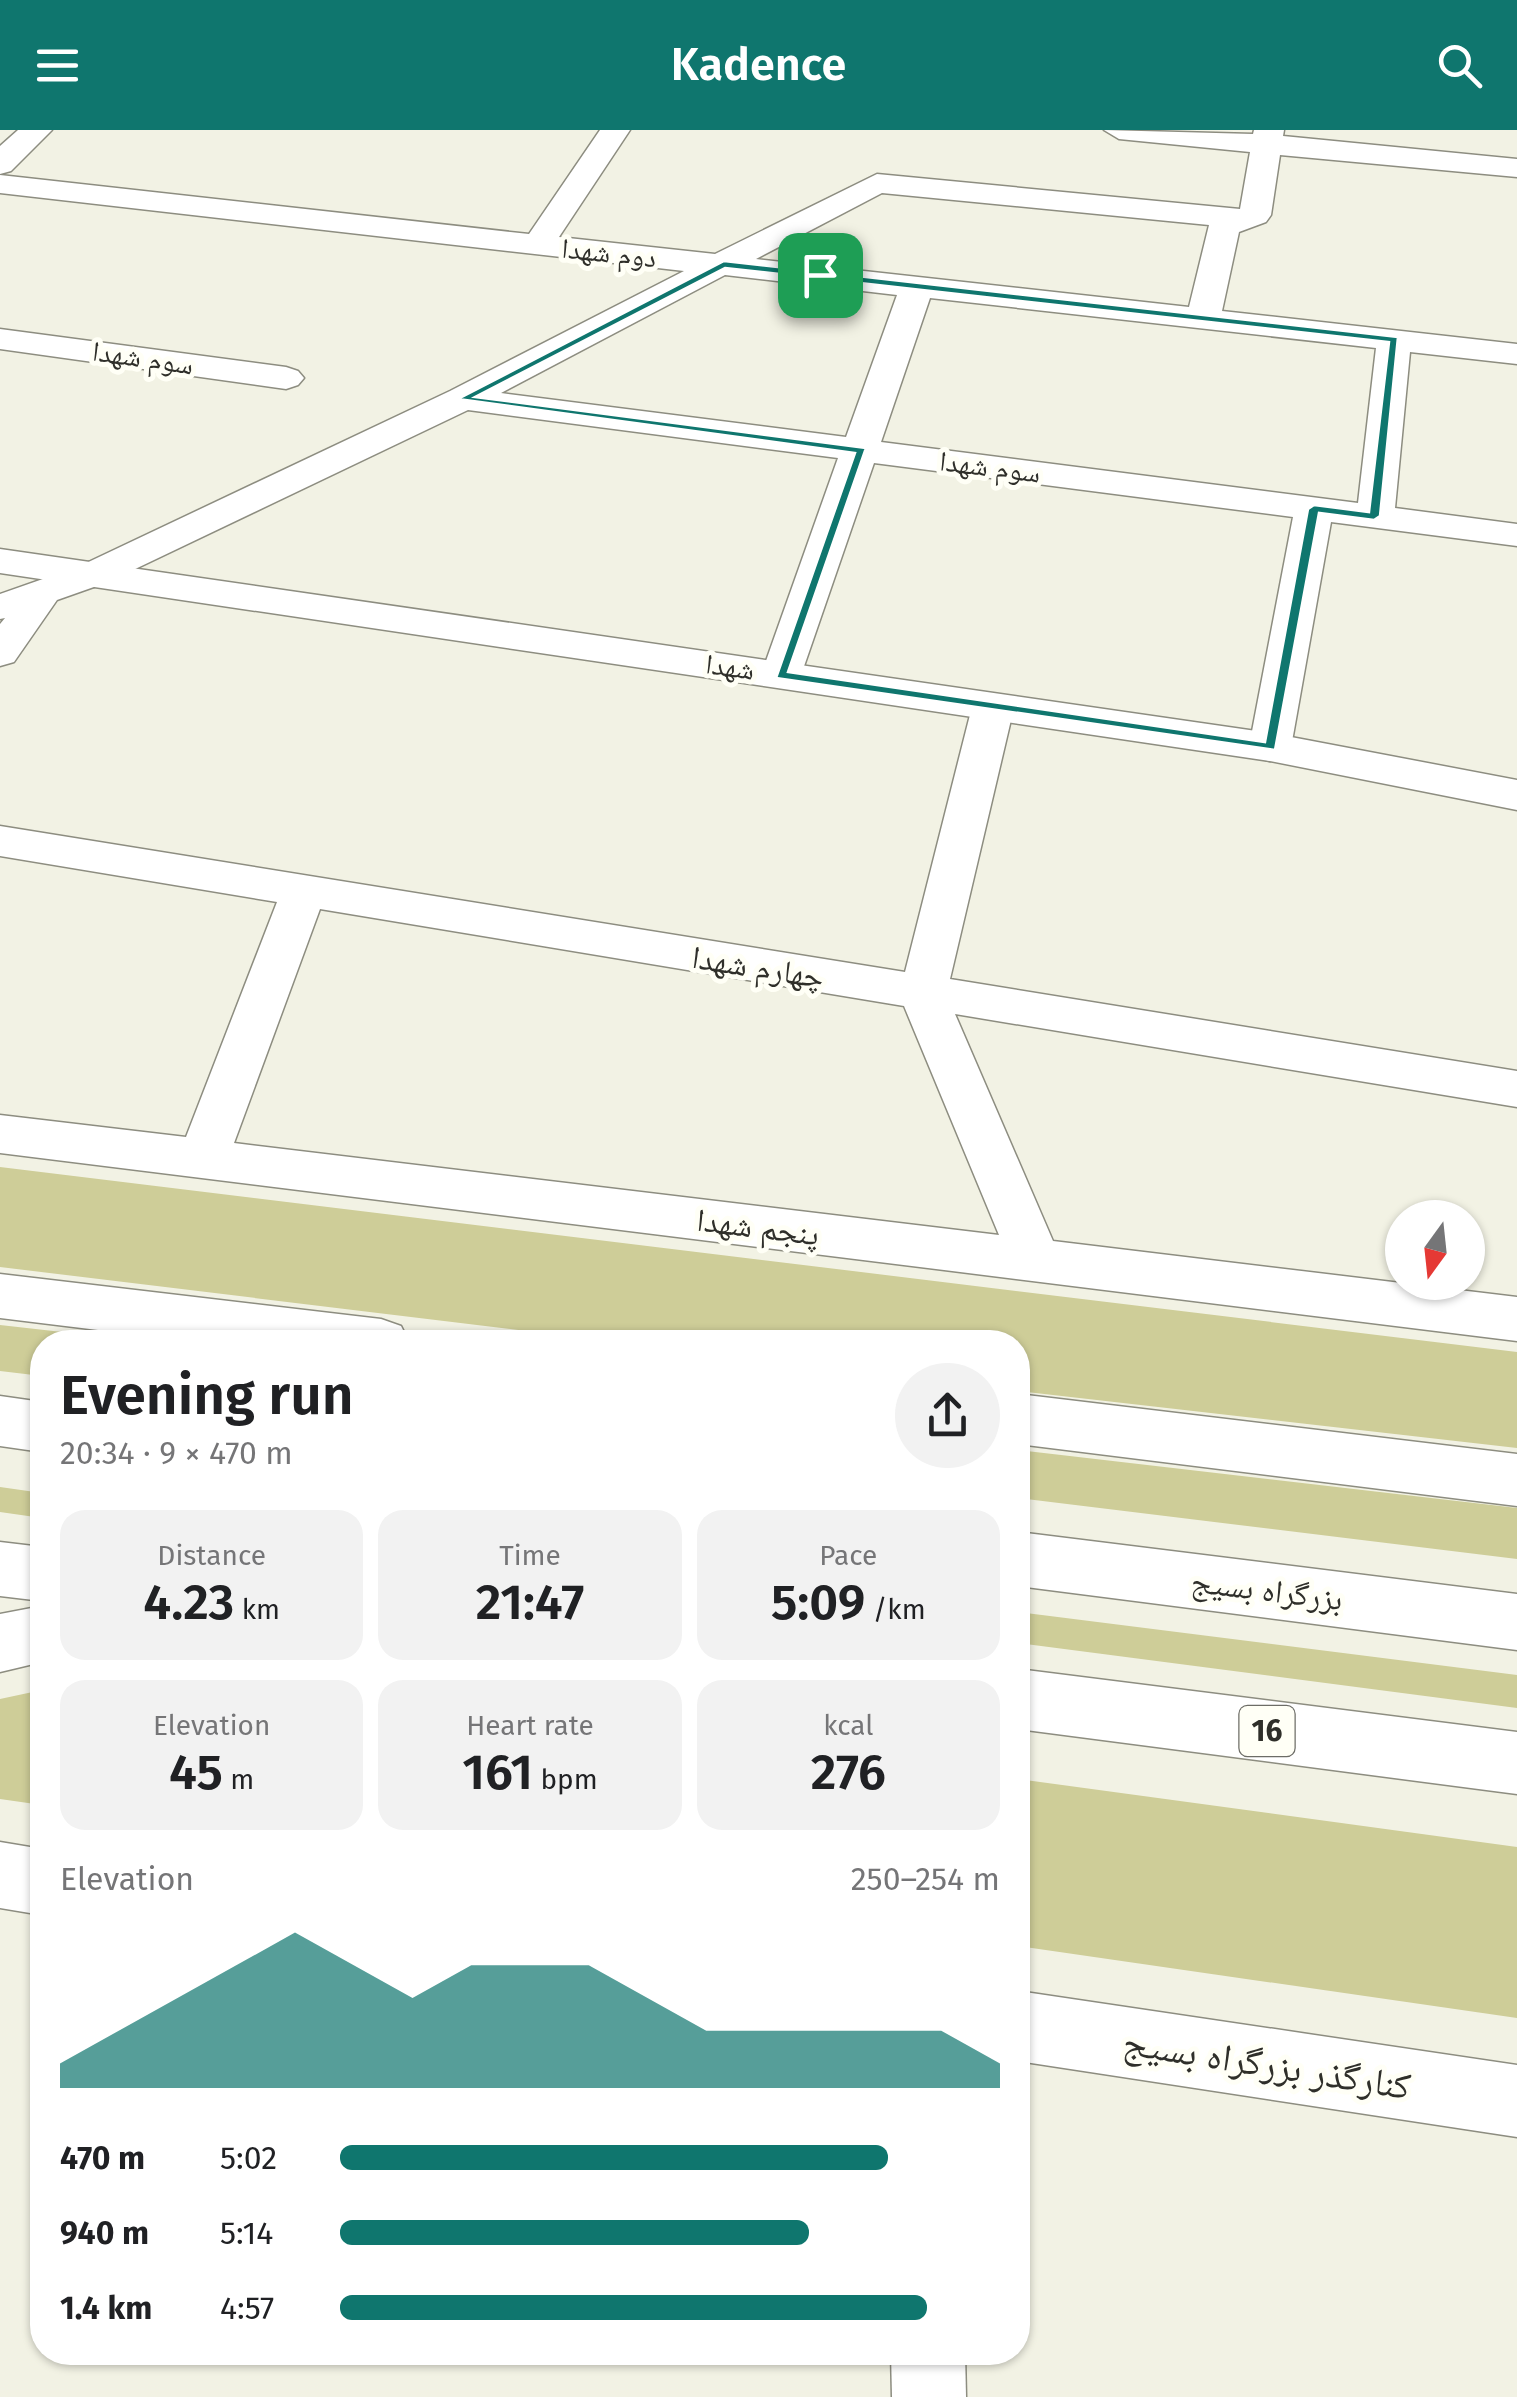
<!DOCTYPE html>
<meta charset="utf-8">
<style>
:root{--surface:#fff;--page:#f2f2f2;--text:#202124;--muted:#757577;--accent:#0f766e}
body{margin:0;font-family:"Fira Sans","Noto Naskh Arabic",sans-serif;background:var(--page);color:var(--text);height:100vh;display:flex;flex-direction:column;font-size:38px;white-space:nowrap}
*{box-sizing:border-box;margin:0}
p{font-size:32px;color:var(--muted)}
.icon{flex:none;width:55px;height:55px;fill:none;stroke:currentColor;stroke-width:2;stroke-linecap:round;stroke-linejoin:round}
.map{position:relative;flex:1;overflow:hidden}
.side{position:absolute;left:30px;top:1200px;width:1000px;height:1035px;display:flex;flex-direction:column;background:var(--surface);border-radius:40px;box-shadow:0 2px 8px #0004}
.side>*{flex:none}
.needle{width:65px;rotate:195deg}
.buttons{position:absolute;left:1385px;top:1070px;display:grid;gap:20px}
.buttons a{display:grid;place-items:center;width:100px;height:100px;border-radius:50%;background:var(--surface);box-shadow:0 2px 8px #0004;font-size:50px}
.pin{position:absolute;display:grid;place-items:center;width:85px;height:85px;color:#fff;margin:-42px;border-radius:20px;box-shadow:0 5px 15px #0006}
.round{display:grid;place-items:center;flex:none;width:105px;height:105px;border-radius:52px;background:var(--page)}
.summary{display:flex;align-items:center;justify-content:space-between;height:170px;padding:0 30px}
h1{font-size:55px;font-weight:600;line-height:75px}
.stats{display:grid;grid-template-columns:repeat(3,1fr);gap:15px;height:170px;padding:10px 30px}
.stats div{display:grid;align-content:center;border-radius:25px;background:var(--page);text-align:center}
.stats b{font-size:50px;font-weight:600}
.stats small{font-size:28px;font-weight:400}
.stats p{font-size:28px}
.chart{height:280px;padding:20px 30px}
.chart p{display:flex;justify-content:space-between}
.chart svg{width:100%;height:180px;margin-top:10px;fill:var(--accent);opacity:.7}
ul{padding:0 30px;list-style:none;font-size:32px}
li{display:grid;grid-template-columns:160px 120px 1fr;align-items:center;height:75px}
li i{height:25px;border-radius:12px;background:var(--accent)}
header{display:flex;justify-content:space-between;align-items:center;height:130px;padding:0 30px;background:var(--accent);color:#fff;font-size:45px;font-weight:600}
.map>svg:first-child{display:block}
</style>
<header><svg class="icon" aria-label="menu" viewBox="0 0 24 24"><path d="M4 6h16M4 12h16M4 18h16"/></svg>Kadence<svg class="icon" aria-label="search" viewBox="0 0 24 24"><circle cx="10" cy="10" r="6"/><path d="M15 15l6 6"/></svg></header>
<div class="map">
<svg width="1517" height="2267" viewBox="0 0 1517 2267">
<rect width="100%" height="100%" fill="#f2f2e4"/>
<!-- green -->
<g fill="#cecd98">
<path d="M0 1037 1517 1222V1318L1018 1261V1212H617L0 1137Z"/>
<path d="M0 1195 151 1212H42V1246L0 1241Z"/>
<path d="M1018 1320 1517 1378V1429L1018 1368Z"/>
<path d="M0 1357 42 1363V1388L0 1382Z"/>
<path d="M1018 1482 1517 1545V1578L1018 1513Z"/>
<path d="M42 1560V1675L0 1669V1569Z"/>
<path d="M1018 1649 1517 1717V1888L1018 1816Z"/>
</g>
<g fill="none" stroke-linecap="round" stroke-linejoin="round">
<!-- minor casing -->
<g stroke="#8d8d80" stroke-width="3">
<g id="minor">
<path d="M600 0H630L559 107 715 124 877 44 1240 79 1250 22 1119 9 1104 0 1253 4 1254 0H1284L1283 6 1517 29V47L1280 25 1271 85 1266 92 1239 102 1222 181 1517 214V234L1410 222 1395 378 1517 394V416L1331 392 1291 617 1285 627 1270 631 1255 627 1249 617 1293 387 874 333 801 545 795 554 781 558 767 554 761 545 838 328 468 280 108 452 57 470 14 532 0 536V494L5 488 0 489V464L80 436 450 261 684 141 0 63V45L529 104ZM882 63 1209 95 1189 177 756 129ZM725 145 897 165 846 307 501 263ZM930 168 1376 218 1358 373 881 312Z"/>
<path d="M0 199 286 237 298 241 304 248 298 255 286 259 0 219Z"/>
<path d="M993 564 1008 568 1014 577 950 849 1517 941V977L955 884 1053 1111 1517 1167V1211L0 1023V985L186 1007 277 772 0 726V696L905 842 972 577 978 568ZM320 779 904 876 999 1105 234 1013Z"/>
<path d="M891 2222H965L966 2267H892Z"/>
</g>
</g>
<!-- tertiary casing -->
<g stroke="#8d8d80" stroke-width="3">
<g id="tertiary">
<path d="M18 0H52L11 41 0 44V16Z"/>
<path d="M0 419 1270 603 1517 650V680L1270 631 0 443Z"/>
<path d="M0 1144 381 1189 401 1196 409 1212H196L0 1188Z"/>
<path d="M1018 1264 1517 1324V1376L1018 1314Z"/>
<path d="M42 1476V1532L0 1542V1484Z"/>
<path d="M0 1712 42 1719V1785L0 1778Z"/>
<path d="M1018 1861 1517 1935V2007L1018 1931Z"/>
</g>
</g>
<!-- trunk casing -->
<g stroke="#8d8d80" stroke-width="3">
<g id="trunk">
<path d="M0 1266 42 1272V1322L0 1316Z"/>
<path d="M1018 1402 1517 1464V1520L1018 1456Z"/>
<path d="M0 1412 42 1417V1471L0 1466Z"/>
<path d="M1018 1539 1517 1602V1664L1018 1599Z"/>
</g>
</g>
<!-- minor -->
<use href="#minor" fill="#fff" fill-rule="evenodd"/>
<!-- tertiary -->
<use href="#tertiary" fill="#fff" fill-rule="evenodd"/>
<!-- trunk -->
<use href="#trunk" fill="#fff" fill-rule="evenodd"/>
</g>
<!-- route -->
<path fill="#0f766e" stroke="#fff" stroke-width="2.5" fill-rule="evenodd" d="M724 131 1398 207 1380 386 1374 390 1319 383 1275 620 776 548 855 323 458 269ZM725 138 1389 212 1369 382 1314 375 1308 379 1265 612 788 542 866 318 475 267Z"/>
<g text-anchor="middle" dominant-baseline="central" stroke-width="10" stroke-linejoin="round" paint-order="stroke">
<!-- far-street labels -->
<g font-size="28" fill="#2f2f2a" stroke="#fffff6">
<text transform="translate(609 123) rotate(6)">دوم شهدا</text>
<text transform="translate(143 228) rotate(8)">سوم شهدا</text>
<text transform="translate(990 337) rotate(7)">سوم شهدا</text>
<text transform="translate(730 537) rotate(8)">شهدا</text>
</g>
<!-- shield labels -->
<rect fill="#fffff6" stroke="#6d6d67" stroke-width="2.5" x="1239.5" y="1576" width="55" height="50" rx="8"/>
<g font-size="30" font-weight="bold" fill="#2f2f2a">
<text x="1267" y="1601">16</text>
</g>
<!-- street labels -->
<g font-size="32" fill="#2f2f2a" stroke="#fffff6">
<text transform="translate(758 837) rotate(9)">چهارم شهدا</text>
<text transform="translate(758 1097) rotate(7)">پنجم شهدا</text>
<text transform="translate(1267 1460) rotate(7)">بزرگراه بسیج</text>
</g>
<!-- near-street labels -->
<g font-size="38" fill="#2f2f2a" stroke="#fffff6">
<text transform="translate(1267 1934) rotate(9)">کنارگذر بزرگراه بسیج</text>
</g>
</g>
</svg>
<div class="buttons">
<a><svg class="needle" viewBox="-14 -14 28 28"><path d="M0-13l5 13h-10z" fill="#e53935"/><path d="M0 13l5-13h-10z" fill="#757577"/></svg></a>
</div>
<div class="pin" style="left:820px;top:145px;background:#1e9e55"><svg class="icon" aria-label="arrive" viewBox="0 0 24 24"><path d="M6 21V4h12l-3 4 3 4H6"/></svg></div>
<section class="side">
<div class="summary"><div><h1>Evening run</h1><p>20:34 · 9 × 470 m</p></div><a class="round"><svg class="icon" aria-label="share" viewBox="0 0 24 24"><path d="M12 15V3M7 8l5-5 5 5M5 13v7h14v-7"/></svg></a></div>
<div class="stats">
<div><p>Distance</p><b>4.23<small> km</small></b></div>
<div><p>Time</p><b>21:47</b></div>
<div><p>Pace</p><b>5:09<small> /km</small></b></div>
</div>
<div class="stats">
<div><p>Elevation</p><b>45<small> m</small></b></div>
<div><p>Heart rate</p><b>161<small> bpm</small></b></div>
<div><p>kcal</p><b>276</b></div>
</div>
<div class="chart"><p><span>Elevation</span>250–254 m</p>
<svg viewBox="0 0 160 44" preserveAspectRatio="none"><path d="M0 44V38L10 30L20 22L30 14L40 6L50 14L60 22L70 14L80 14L90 14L100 22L110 30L120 30L130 30L140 30L150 30L160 38V44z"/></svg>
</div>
<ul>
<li><b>470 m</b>5:02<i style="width:83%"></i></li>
<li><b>940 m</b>5:14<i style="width:71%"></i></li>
<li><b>1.4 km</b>4:57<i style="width:89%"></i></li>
</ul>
</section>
</div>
